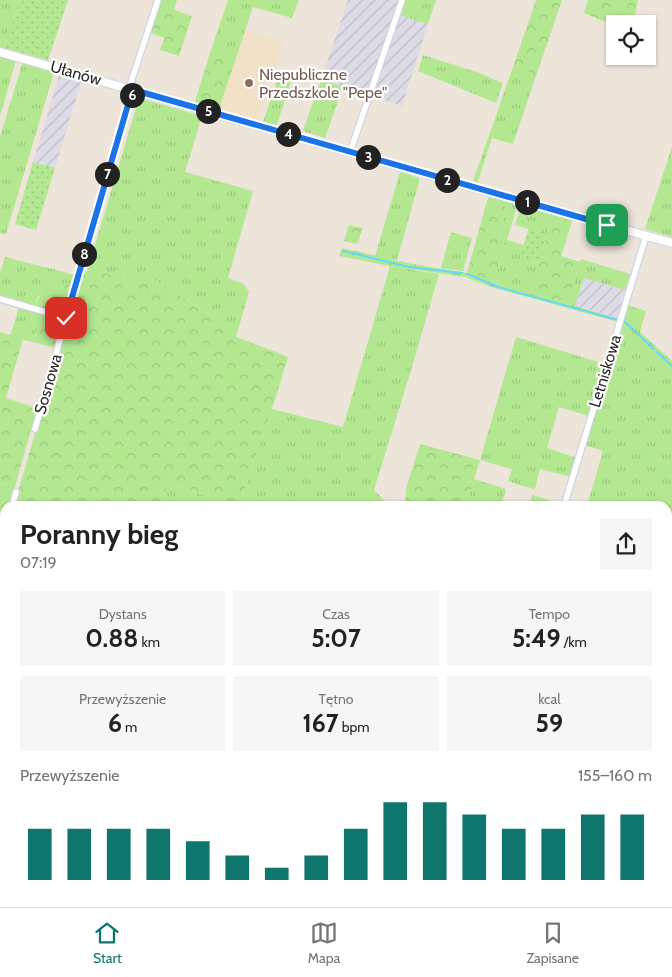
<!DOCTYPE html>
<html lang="pl">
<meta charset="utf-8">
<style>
:root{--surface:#fff;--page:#f6f6f6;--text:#222;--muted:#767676;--line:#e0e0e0;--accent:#0f766e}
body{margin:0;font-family:Cabin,sans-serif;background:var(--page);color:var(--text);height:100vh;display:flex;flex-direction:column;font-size:19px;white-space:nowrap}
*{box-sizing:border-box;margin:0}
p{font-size:16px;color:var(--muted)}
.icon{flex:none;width:28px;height:28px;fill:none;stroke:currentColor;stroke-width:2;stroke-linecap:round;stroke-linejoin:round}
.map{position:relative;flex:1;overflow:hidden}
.sheet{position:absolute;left:0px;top:501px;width:672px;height:406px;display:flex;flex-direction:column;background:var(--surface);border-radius:15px 15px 0 0;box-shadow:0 1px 4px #0004}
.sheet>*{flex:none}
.buttons{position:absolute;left:606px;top:15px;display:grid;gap:10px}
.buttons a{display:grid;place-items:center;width:50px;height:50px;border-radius:0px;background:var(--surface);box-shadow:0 1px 4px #0004;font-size:25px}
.pin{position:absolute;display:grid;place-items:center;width:42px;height:42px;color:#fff;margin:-21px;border-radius:10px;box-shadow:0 2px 8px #0006}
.km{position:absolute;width:25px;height:25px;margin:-12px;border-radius:50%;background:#222;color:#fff;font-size:14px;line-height:25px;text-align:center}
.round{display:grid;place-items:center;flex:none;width:52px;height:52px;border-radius:0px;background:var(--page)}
.summary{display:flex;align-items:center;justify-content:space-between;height:85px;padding:0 20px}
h1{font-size:28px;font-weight:800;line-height:38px}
.stats{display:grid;grid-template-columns:repeat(3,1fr);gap:8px;height:85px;padding:5px 20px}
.stats div{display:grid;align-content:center;border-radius:0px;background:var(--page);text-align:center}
.stats b{font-size:25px;font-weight:800}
.stats small{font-size:14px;font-weight:400}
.stats p{font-size:14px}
.chart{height:140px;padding:10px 20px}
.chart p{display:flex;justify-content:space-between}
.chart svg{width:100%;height:90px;margin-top:5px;stroke:var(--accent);stroke-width:6}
.dock{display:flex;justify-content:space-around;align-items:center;height:70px;border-top:1px solid var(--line);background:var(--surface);font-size:14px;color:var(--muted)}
.dock a{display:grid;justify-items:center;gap:2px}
.dock .active{color:var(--accent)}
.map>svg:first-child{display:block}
</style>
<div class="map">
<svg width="672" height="907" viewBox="0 0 672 907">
<defs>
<pattern id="industrial-furrows" width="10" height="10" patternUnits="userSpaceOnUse" patternTransform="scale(1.25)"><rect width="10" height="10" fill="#dddbe5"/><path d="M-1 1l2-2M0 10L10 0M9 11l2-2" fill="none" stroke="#bebcc4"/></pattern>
<pattern id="grass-tufts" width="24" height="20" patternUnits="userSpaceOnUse" patternTransform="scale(1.25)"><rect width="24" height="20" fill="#b3e891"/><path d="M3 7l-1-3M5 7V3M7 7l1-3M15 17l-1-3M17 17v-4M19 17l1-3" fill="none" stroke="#9ac77d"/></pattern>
<pattern id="forest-crowns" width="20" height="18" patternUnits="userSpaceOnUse" patternTransform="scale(1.25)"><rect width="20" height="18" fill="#b3e891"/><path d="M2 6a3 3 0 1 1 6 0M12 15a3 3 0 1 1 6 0" fill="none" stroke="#9ac77d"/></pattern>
<pattern id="park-dots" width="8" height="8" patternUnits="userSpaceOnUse" patternTransform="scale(1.25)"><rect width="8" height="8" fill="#b3e891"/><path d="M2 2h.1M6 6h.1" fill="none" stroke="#9ac77d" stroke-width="1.8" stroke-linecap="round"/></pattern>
</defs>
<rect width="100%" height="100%" fill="#ede4da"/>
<!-- industrial -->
<g fill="url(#industrial-furrows)">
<path d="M348 0H399L368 95 321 80Z"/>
<path d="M399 15 428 24 402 106 372 96Z"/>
<path d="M59 76 81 82 55 168 33 162Z"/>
<path d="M584 278 625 290 617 318 575 306Z"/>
<path d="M0 787 5 790V902H191L199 907H0Z"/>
</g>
<!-- education -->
<path fill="#f0e1c7" d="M245 30 284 42 258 120 219 109Z"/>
<!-- grass -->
<g fill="url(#grass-tufts)">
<path d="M0 0H20L4 48 0 47Z"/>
<path d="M228 0H299L292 18 253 7 236 58 211 50Z"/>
<path d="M404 0H436L428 24 399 15Z"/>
<path d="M0 55 16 60 0 116Z"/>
<path d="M423 55 476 72 503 83 496 103 418 71Z"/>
<path d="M23 61 54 70V72L6 234 0 233V137Z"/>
<path d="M514 64 536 76 513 144 492 138 478 181 479 183 473 181Z"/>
<path d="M279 75 292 78 277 125 263 122Z"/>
<path d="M321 80 343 87 325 138 303 131Z"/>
<path d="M139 98 202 116 185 172 253 191 228 278 244 284 249 292 236 337 232 335 215 318 155 280 87 272Z"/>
<path d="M672 147V237L645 229Z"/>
<path d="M400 172 419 178V182L397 260 375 256Z"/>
<path d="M490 195 518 203 507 240 524 245 520 257 539 263 530 293 567 303 581 259 630 274 625 290 584 278 575 306 619 319 618 322 528 297 529 294 494 283 505 245 498 241 507 207 487 201Z"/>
<path d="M522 204 553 213 547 234 515 225Z"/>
<path d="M451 232 472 238 463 271 441 268Z"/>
<path d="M5 257 76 275 73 284 64 286 38 296 35 306 0 296V273Z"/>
<path d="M390 266 439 274 412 367 374 490 388 504 392 506H161L168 484 239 505 272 409 343 427Z"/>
<path d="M627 305 646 311 640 332 672 361V859L668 860V506H587L603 451 585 445Z"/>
<path d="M19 307 42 313 33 342 10 336Z"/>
<path d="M516 337 605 364 589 416 559 407 547 448 577 458 572 477 540 469 535 489 519 485 508 481 512 469 480 460Z"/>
<path d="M474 479 506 489 501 506H466Z"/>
<path d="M0 483 15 487 9 506H5V522L0 540Z"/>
<path d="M532 495 559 503 561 506H529Z"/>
<path d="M668 887H672V907H643V903L668 902Z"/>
<path d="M265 902H401L415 907H263Z"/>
<path d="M586 903H633V907H585Z"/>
</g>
<!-- forest -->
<g fill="url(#forest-crowns)">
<path d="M162 0H177L174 10 192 16 179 56 160 50 164 38 151 33Z"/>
<path d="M536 0H562L536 76 514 64Z"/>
<path d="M588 0H638L633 24H626L617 21 613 25 584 13Z"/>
<path d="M211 50 236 58 219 109 194 104Z"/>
<path d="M487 201 507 207 498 240 505 245 494 283 530 293 553 213 573 219 561 256 580 262 567 304 530 293 528 297 494 288 465 277 390 266 339 256 342 248 413 264 467 273Z"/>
<path d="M349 225 363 228 357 244 344 241Z"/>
<path d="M82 271 155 280 215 318 232 335 288 357 272 409 239 505 168 484 161 506H14Z"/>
<path d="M73 284 65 314 35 306C43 284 53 287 73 284Z"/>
<path d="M42 313 63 319 55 348 33 342Z"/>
<path d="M0 332 23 339 6 398 37 408 15 487 0 483Z"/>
<path d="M420 444 480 460 466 506H405L406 489Z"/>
<path d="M0 581H5V652L0 651Z"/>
<path d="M0 688 5 691V777L0 774Z"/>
<path d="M491 903 586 902V903L585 907H505Z"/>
</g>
<!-- park -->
<g fill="url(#park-dots)">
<path d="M20 0H68L48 60 4 48Z"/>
<path d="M33 162 55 168 36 230 15 224Z"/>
<path d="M529 228 547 234 539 263 520 257Z"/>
</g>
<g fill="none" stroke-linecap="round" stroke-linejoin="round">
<!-- stream -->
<g stroke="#63d8f8" stroke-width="2">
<path d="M343 251 409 267 462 273"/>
<path d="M467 274 498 287 618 320"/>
<path d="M623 321 626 323 654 349"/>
<path d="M657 352 672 366"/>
</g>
<!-- street casing -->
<g stroke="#cfd4e4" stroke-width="8">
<g id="street">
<path d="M129 88 158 0"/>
<path d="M350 152 402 0"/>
<path d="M0 299 66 318 35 429"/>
<path d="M66 318 127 108 134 90"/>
<path d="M12 506 16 492"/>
<path d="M564 506 646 236"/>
<path d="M0 544 5 531"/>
<path d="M0 578H5"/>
<path d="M258 907 260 902"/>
<path d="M637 907V902"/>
</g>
</g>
<!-- secondary casing -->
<g stroke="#cfd4e4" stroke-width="10">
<path id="secondary" d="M0 52 489 192 672 243"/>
</g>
<!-- street -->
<use href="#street" stroke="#fff" stroke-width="5.5"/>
<!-- secondary -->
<use href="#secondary" stroke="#fff" stroke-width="8"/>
</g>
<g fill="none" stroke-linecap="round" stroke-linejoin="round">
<!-- route casing -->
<g stroke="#fff" stroke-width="10">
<path id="route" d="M66 318 127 108 134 90 607 225"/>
</g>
<!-- route -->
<use href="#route" stroke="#1a73e8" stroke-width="6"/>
</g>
<!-- markers -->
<circle fill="#8d6e63" stroke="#fff" stroke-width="2" cx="249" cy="83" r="5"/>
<g text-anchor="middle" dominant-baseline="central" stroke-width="4.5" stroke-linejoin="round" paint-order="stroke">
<!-- street labels -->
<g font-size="16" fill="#292929" stroke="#fff">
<text transform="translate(76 73) rotate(16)">Ułanów</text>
<text transform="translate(605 371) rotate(-73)">Letniskowa</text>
<text transform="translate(48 384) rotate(-74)">Sosnowa</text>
</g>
<!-- education labels -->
<g font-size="16" fill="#785e54" stroke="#fff" text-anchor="start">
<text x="259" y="74">Niepubliczne<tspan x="259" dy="18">Przedszkole "Pepe"</tspan></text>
</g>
</g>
</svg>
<div class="buttons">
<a><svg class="icon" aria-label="locate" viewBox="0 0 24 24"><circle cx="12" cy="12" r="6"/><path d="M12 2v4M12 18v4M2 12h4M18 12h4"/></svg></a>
</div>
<div class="pin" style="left:607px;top:225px;background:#1e9e55"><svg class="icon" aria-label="arrive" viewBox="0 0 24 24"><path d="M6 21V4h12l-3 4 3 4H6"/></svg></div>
<div class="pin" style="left:66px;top:318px;background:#d93025"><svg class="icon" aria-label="check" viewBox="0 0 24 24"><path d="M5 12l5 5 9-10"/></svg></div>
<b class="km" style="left:527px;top:202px">1</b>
<b class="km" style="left:447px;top:180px">2</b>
<b class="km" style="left:368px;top:157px">3</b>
<b class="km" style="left:288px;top:134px">4</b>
<b class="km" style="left:208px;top:111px">5</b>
<b class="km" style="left:132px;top:95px">6</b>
<b class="km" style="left:107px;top:174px">7</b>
<b class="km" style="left:84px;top:254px">8</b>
<section class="sheet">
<div class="summary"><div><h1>Poranny bieg</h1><p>07:19</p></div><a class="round"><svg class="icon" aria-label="share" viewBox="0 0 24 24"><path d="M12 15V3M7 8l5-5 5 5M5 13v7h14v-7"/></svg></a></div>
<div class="stats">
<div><p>Dystans</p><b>0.88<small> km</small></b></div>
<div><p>Czas</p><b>5:07</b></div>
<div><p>Tempo</p><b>5:49<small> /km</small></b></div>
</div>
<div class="stats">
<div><p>Przewyższenie</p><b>6<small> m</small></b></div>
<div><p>Tętno</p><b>167<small> bpm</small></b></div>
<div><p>kcal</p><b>59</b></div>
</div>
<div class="chart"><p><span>Przewyższenie</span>155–160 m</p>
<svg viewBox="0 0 160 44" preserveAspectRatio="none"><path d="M5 44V19M15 44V19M25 44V19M35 44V19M45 44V25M55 44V32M65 44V38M75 44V32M85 44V19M95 44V6M105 44V6M115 44V12M125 44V19M135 44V19M145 44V12M155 44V12"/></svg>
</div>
</section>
</div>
<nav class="dock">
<a class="active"><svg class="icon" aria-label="home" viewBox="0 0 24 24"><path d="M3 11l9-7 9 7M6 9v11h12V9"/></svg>Start</a>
<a><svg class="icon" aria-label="map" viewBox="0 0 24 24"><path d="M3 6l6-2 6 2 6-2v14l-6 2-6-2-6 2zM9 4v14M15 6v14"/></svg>Mapa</a>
<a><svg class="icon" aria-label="saved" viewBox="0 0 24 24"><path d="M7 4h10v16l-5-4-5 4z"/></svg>Zapisane</a>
</nav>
